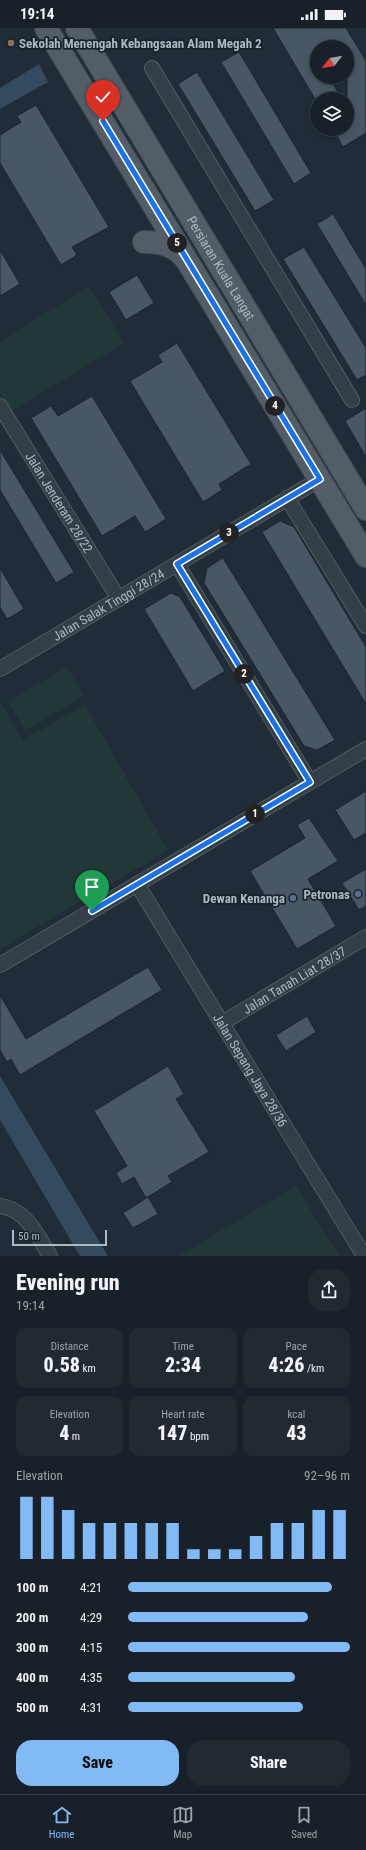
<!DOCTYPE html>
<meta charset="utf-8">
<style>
:root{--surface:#182129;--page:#212931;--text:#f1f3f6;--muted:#9fa3a8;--line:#363e46;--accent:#82baf5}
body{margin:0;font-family:"Roboto Condensed",sans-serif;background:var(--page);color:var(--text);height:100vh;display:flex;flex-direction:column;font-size:15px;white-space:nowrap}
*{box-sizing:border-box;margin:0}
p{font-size:13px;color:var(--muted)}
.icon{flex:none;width:22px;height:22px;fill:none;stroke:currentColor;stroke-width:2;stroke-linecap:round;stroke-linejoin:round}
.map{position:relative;height:1228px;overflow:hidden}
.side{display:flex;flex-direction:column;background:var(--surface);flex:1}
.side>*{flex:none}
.needle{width:26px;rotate:239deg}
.fabs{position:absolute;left:310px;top:12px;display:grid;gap:8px}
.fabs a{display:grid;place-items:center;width:44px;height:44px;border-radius:50%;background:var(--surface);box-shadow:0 2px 6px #0003,0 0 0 1px var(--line);font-size:20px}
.scale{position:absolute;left:12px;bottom:10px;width:95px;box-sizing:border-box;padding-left:4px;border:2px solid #aeb9c4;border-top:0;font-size:11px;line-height:14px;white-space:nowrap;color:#aeb9c4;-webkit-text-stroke:3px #19232c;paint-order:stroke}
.pin{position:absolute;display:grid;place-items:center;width:34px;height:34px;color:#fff;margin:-41px -17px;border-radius:50% 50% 50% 0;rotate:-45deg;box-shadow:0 0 4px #0007}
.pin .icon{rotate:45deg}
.km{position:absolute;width:20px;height:20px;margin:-10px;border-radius:50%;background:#222;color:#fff;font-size:11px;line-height:20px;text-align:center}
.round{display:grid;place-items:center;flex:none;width:42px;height:42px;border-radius:16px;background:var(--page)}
.headline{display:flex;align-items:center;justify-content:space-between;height:68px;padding:0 16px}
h1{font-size:22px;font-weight:800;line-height:30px}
.metrics{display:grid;grid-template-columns:repeat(3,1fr);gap:6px;height:68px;padding:4px 16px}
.metrics div{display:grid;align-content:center;border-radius:10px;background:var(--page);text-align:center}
.metrics b{font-size:20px;font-weight:800}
.metrics small{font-size:11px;font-weight:400}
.metrics p{font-size:11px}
.chart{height:112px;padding:8px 16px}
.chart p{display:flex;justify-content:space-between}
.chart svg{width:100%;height:72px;margin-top:4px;stroke:var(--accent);stroke-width:6}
.action{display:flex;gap:8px;margin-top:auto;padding:8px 16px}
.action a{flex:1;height:46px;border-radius:16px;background:var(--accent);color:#111;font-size:16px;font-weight:800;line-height:46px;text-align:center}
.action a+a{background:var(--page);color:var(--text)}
ul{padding:0 16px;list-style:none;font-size:13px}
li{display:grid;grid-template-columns:64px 48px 1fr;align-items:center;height:30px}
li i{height:10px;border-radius:5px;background:var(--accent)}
.status{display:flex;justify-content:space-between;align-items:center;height:28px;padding:0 20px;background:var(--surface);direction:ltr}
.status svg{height:11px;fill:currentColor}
.menu{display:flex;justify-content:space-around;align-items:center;height:56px;border-top:1px solid var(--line);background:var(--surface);font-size:11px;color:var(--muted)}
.menu a{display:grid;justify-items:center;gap:2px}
.menu .active{color:var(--accent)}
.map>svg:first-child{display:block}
</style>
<div class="status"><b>19:14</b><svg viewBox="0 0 49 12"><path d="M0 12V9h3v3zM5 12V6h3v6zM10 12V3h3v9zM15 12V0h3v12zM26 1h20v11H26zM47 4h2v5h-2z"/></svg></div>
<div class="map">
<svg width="366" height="1228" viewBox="0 0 366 1228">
<rect width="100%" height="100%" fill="#202c37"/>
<!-- green -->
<g fill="#223838">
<path d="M89 258 124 315 11 383 0 365V314Z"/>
<path d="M67 639 84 668 25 702 8 673Z"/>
<path d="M0 674 23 712 85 677 168 822 0 921Z"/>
<path d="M296 1158 339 1228H179Z"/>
</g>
<!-- water -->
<g fill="#344a5e">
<path d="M39 36 48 54 0 81V60Z"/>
<path d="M0 1048 108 1228H80L0 1092Z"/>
</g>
<!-- building -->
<g fill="#485763" stroke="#1b252e">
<path d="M273 0H346L366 33V105L343 119 333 101H347V19H317V49H329L342 71H315Z"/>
<path d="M239 24 311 145 294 156 221 34Z"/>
<path d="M197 44 274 172 255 183 178 56Z"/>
<path d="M36 77 109 199 72 219 77 227 61 237 0 135V107L21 94 17 88Z"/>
<path d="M333 186 366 241V277L317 196Z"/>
<path d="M304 219 366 320V347L357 352 283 231Z"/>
<path d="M0 222 20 256 0 268Z"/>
<path d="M137 247 154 275 126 292 109 264Z"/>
<path d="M177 315 251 436 219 456 222 462 203 474 130 353 162 334 158 327Z"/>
<path d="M92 368 166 491 145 504 135 488 102 508 31 390 51 378 58 388Z"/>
<path d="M366 380V429L345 393Z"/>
<path d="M0 422 74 544 56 555 0 462Z"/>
<path d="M280 493 294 499 366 619V676L262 504Z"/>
<path d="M223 530 335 712 317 722 304 718 204 555 207 540Z"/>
<path d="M0 540 24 581 7 591 0 579Z"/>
<path d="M171 565 180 569 225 643 193 663 144 581Z"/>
<path d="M366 763V805L354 812 335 782Z"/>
<path d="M309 790 338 833 308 851 336 898 297 921 250 843 305 810 297 797Z"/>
<path d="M366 841V878L359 882 342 855Z"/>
<path d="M148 939 162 962 20 1047 11 1031 7 1034 0 1022V967L26 1011Z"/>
<path d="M307 988 316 1004 286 1023 276 1007Z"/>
<path d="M168 1038 184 1066 176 1071 209 1124 168 1148 172 1154 146 1170 134 1149 122 1156 116 1145 127 1138 94 1083Z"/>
<path d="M148 1169 158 1186 133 1200 123 1185Z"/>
</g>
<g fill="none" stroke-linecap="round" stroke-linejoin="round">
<!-- minor casing -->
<g stroke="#515c65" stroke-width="16">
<g id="minor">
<path d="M152 40 352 372"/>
<path id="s1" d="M0 378 119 571"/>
<path d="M287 470 366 598"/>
<path d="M177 536 310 754"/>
<path id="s2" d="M0 641 320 451"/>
<path id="s3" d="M137 856 364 1228"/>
<path d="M0 937 366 721"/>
<path id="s4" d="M222 995 366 909"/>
<path d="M0 1178C26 1181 38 1208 50 1228"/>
</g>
</g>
<!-- primary casing -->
<g stroke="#3d4751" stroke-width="24">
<g id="primary">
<path d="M46 0 366 528"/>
<path id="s5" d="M77 0 366 481"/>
<path d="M144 214C160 214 173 217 184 229"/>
</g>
</g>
<!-- minor -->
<use href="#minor" stroke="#343e47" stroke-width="14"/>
<!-- primary -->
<use href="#primary" stroke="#525d68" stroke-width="22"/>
</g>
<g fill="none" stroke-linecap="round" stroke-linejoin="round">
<!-- route casing -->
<g stroke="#fff" stroke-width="8">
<path id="route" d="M92 883 310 754 177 536 320 451 103 93"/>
</g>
<!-- route -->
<use href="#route" stroke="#1a73e8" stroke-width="5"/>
</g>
<!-- markers -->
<circle fill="#8d6e63" stroke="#19232c" stroke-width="1.5" cx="11" cy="15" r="4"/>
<g fill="#5c6f8a" stroke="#19232c" stroke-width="1.5">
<circle cx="358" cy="866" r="4"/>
<circle cx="293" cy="870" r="4"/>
</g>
<g text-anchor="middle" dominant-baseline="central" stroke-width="3.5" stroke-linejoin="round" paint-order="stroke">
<!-- poi labels -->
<g font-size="13" font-weight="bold" fill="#aeb9c4" stroke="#19232c" text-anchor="end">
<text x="19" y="15" text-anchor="start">Sekolah Menengah Kebangsaan Alam Megah 2</text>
<text x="350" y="866">Petronas</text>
<text x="285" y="870">Dewan Kenanga</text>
</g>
<!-- street labels -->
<g font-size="13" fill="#aeb9c4" stroke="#19232c">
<text stroke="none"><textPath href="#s5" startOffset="280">Persiaran Kuala Langat</textPath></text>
<text stroke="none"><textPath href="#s1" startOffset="113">Jalan Jenderam 28/22</textPath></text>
<text stroke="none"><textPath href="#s2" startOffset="126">Jalan Salak Tinggi 28/24</textPath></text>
<text stroke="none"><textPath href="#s4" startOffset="84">Jalan Tanah Liat 28/37</textPath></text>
<text stroke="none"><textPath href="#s3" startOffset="218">Jalan Sepang Jaya 28/36</textPath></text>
</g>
</g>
</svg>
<div class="fabs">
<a><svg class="needle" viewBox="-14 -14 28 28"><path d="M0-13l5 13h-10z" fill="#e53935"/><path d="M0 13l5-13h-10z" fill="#9fa3a8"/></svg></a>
<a><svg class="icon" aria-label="layers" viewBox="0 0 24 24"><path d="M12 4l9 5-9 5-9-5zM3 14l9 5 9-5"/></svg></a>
</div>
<div class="scale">50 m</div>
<div class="pin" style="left:92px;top:883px;background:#1e9e55"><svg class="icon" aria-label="arrive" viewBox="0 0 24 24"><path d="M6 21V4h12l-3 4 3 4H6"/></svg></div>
<div class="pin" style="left:103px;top:93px;background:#d93025"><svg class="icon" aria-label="check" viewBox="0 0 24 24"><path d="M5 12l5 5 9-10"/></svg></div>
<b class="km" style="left:255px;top:786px">1</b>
<b class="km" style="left:244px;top:646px">2</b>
<b class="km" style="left:229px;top:505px">3</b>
<b class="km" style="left:275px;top:378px">4</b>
<b class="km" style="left:177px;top:215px">5</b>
</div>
<section class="side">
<div class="headline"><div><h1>Evening run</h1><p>19:14</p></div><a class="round"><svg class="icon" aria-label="share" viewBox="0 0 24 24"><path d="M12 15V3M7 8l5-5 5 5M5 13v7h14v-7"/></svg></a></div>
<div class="metrics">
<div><p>Distance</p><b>0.58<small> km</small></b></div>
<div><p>Time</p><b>2:34</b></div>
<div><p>Pace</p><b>4:26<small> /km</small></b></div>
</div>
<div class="metrics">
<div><p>Elevation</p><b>4<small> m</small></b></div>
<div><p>Heart rate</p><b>147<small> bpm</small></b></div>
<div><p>kcal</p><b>43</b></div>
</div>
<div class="chart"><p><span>Elevation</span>92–96 m</p>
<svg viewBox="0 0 160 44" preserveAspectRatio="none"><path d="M5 44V6M15 44V6M25 44V14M35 44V22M45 44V22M55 44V22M65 44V22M75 44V22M85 44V38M95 44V38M105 44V38M115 44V30M125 44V22M135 44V22M145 44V14M155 44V14"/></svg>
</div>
<ul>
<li><b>100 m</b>4:21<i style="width:92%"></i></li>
<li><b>200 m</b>4:29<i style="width:81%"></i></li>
<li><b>300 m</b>4:15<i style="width:100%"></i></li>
<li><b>400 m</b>4:35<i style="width:75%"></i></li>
<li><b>500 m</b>4:31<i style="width:79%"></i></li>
</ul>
<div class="action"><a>Save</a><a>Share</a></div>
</section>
<nav class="menu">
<a class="active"><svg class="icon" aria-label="home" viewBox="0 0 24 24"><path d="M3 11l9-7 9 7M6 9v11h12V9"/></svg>Home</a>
<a><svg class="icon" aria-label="map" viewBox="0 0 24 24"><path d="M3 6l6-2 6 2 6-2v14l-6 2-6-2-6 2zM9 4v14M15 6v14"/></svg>Map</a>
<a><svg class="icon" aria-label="saved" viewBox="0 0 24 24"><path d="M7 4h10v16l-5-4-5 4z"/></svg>Saved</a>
</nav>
